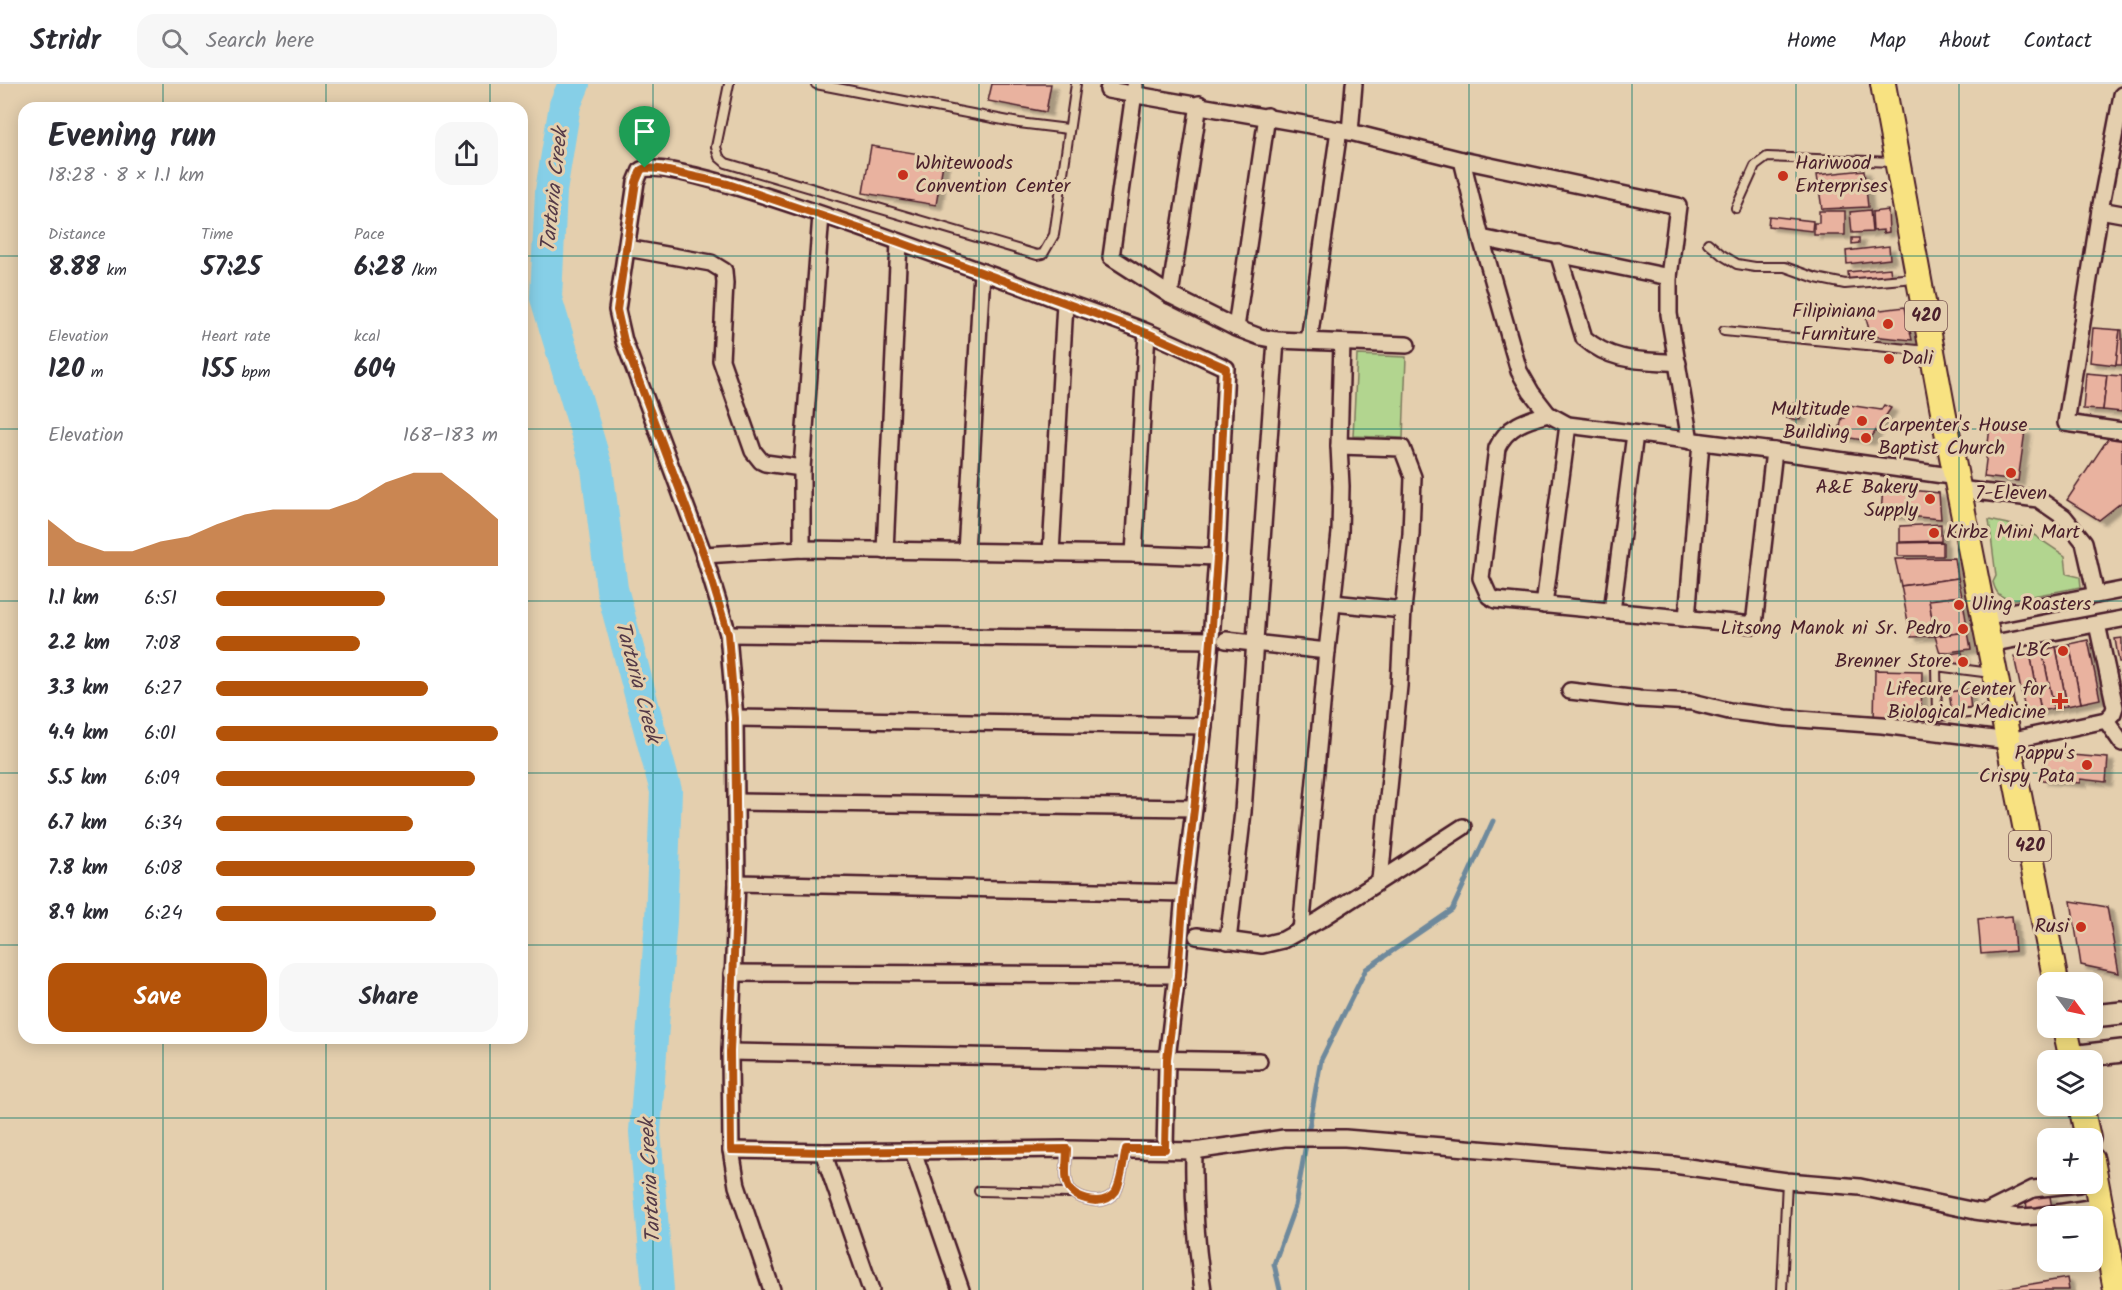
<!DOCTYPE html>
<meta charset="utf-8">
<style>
:root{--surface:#fff;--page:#f7f7f7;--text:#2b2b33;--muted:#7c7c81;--line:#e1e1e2;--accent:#b45309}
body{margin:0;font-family:Kalam,sans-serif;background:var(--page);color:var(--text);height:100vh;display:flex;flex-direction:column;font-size:22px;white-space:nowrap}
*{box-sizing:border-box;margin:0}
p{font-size:20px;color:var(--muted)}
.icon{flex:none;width:33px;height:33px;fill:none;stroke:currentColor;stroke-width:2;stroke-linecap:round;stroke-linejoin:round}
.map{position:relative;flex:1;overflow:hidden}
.panel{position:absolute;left:18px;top:18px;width:510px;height:942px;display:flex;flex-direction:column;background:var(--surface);border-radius:18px;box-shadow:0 3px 15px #0003}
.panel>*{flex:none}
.needle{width:39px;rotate:123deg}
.controls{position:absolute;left:2037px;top:888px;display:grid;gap:12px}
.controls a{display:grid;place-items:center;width:66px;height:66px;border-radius:12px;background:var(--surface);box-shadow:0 3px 15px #0003;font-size:30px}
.pin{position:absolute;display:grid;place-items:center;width:51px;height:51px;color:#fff;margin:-62px -26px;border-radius:50% 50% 50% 0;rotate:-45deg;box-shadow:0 0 6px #0007}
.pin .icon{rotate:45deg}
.round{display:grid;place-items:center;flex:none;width:63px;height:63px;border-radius:18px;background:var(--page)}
.head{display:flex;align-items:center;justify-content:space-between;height:102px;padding:0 30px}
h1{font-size:33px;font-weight:800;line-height:45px}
.figures{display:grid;grid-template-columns:repeat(3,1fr);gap:9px;height:102px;padding:6px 30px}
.figures div{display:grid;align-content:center}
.figures b{font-size:26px;font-weight:800}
.figures small{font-size:16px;font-weight:400}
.figures p{font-size:16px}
.chart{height:168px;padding:12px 30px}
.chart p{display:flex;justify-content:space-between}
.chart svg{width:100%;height:108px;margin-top:6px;fill:var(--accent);opacity:.7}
.button{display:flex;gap:12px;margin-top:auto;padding:12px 30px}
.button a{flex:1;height:69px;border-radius:18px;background:var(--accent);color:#fff;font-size:24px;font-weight:800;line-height:69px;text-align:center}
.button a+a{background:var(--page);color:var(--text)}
ul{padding:0 30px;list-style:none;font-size:20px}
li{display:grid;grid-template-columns:96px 72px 1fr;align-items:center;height:45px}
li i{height:15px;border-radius:8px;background:var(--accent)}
header{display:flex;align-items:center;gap:36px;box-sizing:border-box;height:84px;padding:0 30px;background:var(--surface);border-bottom:2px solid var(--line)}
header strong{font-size:28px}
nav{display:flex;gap:33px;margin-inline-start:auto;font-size:21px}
.search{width:420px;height:54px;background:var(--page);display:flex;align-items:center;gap:15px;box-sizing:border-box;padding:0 21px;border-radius:18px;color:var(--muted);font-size:22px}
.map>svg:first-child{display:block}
</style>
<header>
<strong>Stridr</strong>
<div class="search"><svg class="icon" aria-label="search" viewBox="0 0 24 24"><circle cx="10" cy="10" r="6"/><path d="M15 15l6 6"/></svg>Search here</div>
<nav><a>Home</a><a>Map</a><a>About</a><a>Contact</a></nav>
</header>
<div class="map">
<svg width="2122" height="1206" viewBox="0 0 2122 1206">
<defs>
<filter id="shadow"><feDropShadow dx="6" dy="4" stdDeviation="1.5" flood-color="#0004"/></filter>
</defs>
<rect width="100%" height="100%" fill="#e4cfae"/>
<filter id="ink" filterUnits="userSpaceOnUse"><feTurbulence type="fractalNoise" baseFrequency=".0167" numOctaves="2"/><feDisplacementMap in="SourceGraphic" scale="12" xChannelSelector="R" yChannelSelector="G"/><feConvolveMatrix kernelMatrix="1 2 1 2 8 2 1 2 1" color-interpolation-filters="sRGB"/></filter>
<g filter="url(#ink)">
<!-- green -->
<g fill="#b2d58f" stroke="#7e7a5d" stroke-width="1.5">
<path d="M1357 271 1406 273 1403 354 1353 352Z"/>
<path d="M1989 436 2022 443 2065 472 2067 490 2080 493 2081 503 2012 516C2000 513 1996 510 1993 498L1996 492Z"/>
</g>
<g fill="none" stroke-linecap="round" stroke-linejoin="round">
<!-- stream -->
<path stroke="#6e899c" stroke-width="5" d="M1280 1206 1274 1180 1295 1122 1321 976 1366 885 1452 826 1493 737"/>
<!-- river -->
<path stroke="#86cfe7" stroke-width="32" d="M574 0 565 21 551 107 546 214 597 384 612 505 666 707 661 836 645 1048 658 1206"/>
</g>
<!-- building -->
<g fill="#e9b29f" stroke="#4a1f2b" stroke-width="1.5" filter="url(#shadow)">
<path d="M992 0H1051L1046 28 988 17Z"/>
<path d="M871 62 944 74 936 121 863 109Z"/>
<path d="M1864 86 1868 123 1822 125 1817 91Z"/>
<path d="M1870 126 1872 148 1852 149 1850 128Z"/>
<path d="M1888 126 1889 148 1883 149V146L1873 147 1872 128Z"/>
<path d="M1819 127H1845V151H1814V139H1819Z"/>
<path d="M1769 132 1813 137 1812 147 1768 142Z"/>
<path d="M1852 154H1859V159L1852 160Z"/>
<path d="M1889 162 1890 175 1847 180 1846 167Z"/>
<path d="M1890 184 1891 193 1849 197 1848 188Z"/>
<path d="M1905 223 1912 256 1871 252 1864 228Z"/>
<path d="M2093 244 2120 246 2116 281 2090 278Z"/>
<path d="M2120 246H2122V281H2116Z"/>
<path d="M2086 289 2107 291 2103 326 2083 325Z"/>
<path d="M2107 291 2122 292V328L2103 326Z"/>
<path d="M1788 319 1802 320 1800 336 1786 334Z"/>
<path d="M1848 321 1881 326 1884 321 1891 324 1869 357 1838 352 1842 334H1845Z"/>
<path d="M1990 343 2025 347 2018 397 1984 393Z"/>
<path d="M2111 350 2122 353V418L2099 436 2067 416Z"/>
<path d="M1883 403 1939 409 1941 435 1881 430Z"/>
<path d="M1941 440V457L1900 458V442Z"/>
<path d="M1943 458V472H1898V459Z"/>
<path d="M1955 474 1958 494 1901 502 1895 475Z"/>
<path d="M1958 494 1962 512 1929 516 1935 552 1911 553 1901 502Z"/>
<path d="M1962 512 1968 548 1935 552 1929 516Z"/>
<path d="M1968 548 1971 565 1940 569 1935 552Z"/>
<path d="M2122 554V578H2119L2115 555Z"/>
<path d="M2088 556 2100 615 2081 619 2069 560Z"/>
<path d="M2069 560 2081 619 2067 622 2056 563Z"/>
<path d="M2056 563 2067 622 2054 624 2042 566Z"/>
<path d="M2042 566 2054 624 2041 627 2030 569Z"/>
<path d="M1962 568 1964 581 1947 579 1945 571Z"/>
<path d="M2030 569 2041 627 2026 630 2014 572Z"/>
<path d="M1875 586 1922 587 1921 639 1874 638Z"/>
<path d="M1969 605 1971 628 1952 630 1949 608Z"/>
<path d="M2045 669 2108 674 2106 698 2080 695V699L2042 696Z"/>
<path d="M2071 817 2107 823 2119 889 2081 881Z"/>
<path d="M2012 832 2015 867 1981 870 1978 835Z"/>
<path d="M2050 1112 2052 1125 2027 1127 2026 1114Z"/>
<path d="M2067 1194 2069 1206H1996Z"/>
</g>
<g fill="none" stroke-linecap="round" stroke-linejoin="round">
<!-- lane casing -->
<g stroke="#4a1f2b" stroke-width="12">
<g id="lane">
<path d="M729 0 716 63 719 73 726 79 1037 171 1043 170 1054 151 1076 0"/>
<path d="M816 0 1019 39 1068 45"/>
<path d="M1736 124 1755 82 1767 73 1893 78"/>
<path d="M1708 159 1722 171 1737 180 1755 183H1785L1816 194 1845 200 1915 194"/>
<path d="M1724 247 1928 267"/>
<path d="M1991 589 1936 582 1937 632 1999 626"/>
<path d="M1067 1065C1066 1094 1060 1113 1096 1117 1104 1117 1111 1114 1116 1107 1122 1095 1123 1079 1126 1065"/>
<path d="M979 1107 1071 1109"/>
<path d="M1782 1206 1787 1097"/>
</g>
</g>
<!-- street casing -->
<g stroke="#4a1f2b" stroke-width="20">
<g id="street">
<path d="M1135 2 1111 173 1170 211 1236 244 1260 253 1276 256 1407 261"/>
<path d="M1108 6 1350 48 1462 76 1678 122 1669 193V230L1690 357"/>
<path d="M2122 11 2100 126 2066 339 2122 347"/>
<path d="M1350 48 1354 0"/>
<path d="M1462 76 1481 154 1519 287 1531 308 1548 330 1568 341 1774 367 1957 393"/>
<path d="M2100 126 2122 130"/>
<path d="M1481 154 1669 193"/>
<path d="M627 164 711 179 724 187 725 199 721 276 753 367 761 377 765 379 802 384"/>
<path d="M1558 169 1584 254C1613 279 1642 276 1678 279"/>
<path d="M1170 211 1199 20"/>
<path d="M1236 244 1267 32"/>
<path d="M1309 256 1339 46"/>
<path d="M1548 330C1526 336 1507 342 1497 364L1481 494 1489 512 1496 516 1754 541 1774 367"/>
<path d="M1339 362 1402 364 1413 393 1411 450 1403 526 1399 602 1380 796"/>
<path d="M1959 405 2038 415 2064 433 2084 458 2096 511"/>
<path d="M802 465V384L821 131"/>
<path d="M885 467 899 158"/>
<path d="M966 468 982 188"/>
<path d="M1051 469 1065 219"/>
<path d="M1134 470 1147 249"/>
<path d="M704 471 802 465 1134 470 1217 473"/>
<path d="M1333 519 1403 526"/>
<path d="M1544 521 1568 341"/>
<path d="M1612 527 1635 350"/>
<path d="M1984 533 2122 506"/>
<path d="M1687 535 1701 358"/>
<path d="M728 550 1211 556"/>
<path d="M1226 556 1327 567"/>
<path d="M1989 560 2122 535"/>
<path d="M1570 607 1639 615 1692 618 1729 627 1786 634 1882 641 2009 657 2106 636 2113 629 2115 623 2097 540"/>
<path d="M735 634 1204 642"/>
<path d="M2106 636 2122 659"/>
<path d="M737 718 1194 724"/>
<path d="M737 799 1184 809"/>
<path d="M1301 847 1327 567 1340 449 1341 402 1339 362 1342 259"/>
<path d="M1197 852 1262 861 1283 856 1321 835 1463 743"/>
<path d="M1228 857 1243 728 1276 256"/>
<path d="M732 889 1177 891"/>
<path d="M730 968 1259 977"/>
<path d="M731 1066 823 1068 1067 1065 1194 1067 1284 1054H1345L1674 1081 1787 1097 1860 1103 1975 1127 2018 1133 2038 1132 2102 1122"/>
<path d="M913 1067 961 1206"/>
<path d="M1194 1067C1193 1114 1196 1159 1203 1206"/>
<path d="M823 1068 871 1206"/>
<path d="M1987 1128 2033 1105 2079 1100"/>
<path d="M772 1206 737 1102 731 1066 730 968 737 799 735 634 728 550 704 471 624 257 617 226 636 98 641 86C676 70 986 190 1040 209 1075 223 1112 234 1147 248 1174 259 1200 272 1226 284L1217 473 1211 556 1204 642 1184 809 1177 891 1167 975 1165 1066"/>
</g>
</g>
<!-- secondary casing -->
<g stroke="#4a1f2b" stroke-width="26">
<g id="secondary">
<path d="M2092 932 2122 929"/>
<path d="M2071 973 2122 967"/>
</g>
</g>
<!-- primary casing -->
<g stroke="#4a1f2b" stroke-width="28">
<g id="primary">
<path d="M1883 0 1943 327 2056 898"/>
<path d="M2065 944 2072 976"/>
<path d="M2081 1022 2088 1054"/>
<path d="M2092 1076 2116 1206"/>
</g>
</g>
<!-- lane -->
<use href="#lane" stroke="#e4cfae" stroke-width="8"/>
<!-- street -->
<use href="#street" stroke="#e4cfae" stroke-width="15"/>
<!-- secondary -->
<use href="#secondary" stroke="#e4cfae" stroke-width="21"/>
<!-- primary -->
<use href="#primary" stroke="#f8e281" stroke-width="24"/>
</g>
</g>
<g fill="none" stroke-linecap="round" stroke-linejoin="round" filter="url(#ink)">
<!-- route casing -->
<g stroke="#fff" stroke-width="12">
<path id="route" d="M645 84 659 85 728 100 899 158 1147 249 1226 284 1217 473 1211 556 1204 642 1184 809 1178 891 1167 975 1165 1065H1126C1123 1078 1122 1095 1116 1107 1111 1114 1104 1117 1096 1117 1060 1113 1066 1094 1067 1065L823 1068 731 1066 730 968 737 799 735 634 728 550 704 471 624 257 617 226 636 98 641 86Z"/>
</g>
<!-- route -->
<use href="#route" stroke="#b45309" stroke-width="8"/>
</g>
<!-- grid -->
<path fill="none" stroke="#0f766e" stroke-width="1.5" stroke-opacity="0.55" d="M163 0V24M326 0V24M490 0V24M653 0V1206M816 0V1206M979 0V1206M1143 0V1206M1306 0V1206M1469 0V1206M1632 0V1206M1796 0V1206M1959 0V1206M0 172H24M522 172H2122M0 345H24M522 345H2122M0 517H24M522 517H2122M0 689H24M522 689H2122M0 861H24M522 861H2122M163 954V1206M326 954V1206M490 954V1206M0 1034H2122"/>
<!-- markers -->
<g fill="#c8321e" stroke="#e4cfae" stroke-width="2">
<circle cx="903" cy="91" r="6"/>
<circle cx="1783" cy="92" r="6"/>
<circle cx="1888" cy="240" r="6"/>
<circle cx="1889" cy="275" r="6"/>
<circle cx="1862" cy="337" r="6"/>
<circle cx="1866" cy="354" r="6"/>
<circle cx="2011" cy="389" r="6"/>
<circle cx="1930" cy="415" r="6"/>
<circle cx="1934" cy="449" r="6"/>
<circle cx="1959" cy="521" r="6"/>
<circle cx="1963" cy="545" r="6"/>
<circle cx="2063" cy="567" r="6"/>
<circle cx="1963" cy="578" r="6"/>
<path d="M2057 608h6v6h6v6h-6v6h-6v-6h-6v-6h6z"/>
<circle cx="2087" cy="681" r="6"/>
<circle cx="2081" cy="843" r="6"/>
</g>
<g text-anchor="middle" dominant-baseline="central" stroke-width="6" stroke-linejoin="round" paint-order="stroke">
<!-- shield labels -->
<g fill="#e4cfae" stroke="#785452" stroke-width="1.5">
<rect x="1905" y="217" width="42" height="30" rx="4.5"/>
<rect x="2009" y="747" width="42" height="30" rx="4.5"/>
</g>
<g font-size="18" font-weight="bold" fill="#4a1f2b">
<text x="1926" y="232">420</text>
<text x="2030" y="762">420</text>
</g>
<!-- poi labels -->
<g font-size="20" fill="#4a1f2b" stroke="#e4cfae" text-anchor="end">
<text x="915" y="80" text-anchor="start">Whitewoods<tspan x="915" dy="23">Convention Center</tspan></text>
<text x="1795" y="80" text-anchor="start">Hariwood<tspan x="1795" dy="23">Enterprises</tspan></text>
<text x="1876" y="228">Filipiniana<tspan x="1876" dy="23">Furniture</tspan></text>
<text x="1901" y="275" text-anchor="start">Dali</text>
<text x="1850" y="326">Multitude<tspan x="1850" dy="23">Building</tspan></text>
<text x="1878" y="342" text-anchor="start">Carpenter's House<tspan x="1878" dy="23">Baptist Church</tspan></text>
<text x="1918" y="404">A&amp;E Bakery<tspan x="1918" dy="23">Supply</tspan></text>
<text x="2011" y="410" text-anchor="middle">7-Eleven</text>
<text x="1946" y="449" text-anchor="start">Kirbz Mini Mart</text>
<text x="1971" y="521" text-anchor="start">Uling Roasters</text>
<text x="1951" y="545">Litsong Manok ni Sr. Pedro</text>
<text x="2051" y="567">LBC</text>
<text x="1951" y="578">Brenner Store</text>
<text x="2046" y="606">Lifecure Center for<tspan x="2046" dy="23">Biological Medicine</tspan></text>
<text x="2075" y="670">Pappu's<tspan x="2075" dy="23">Crispy Pata</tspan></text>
<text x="2069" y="843">Rusi</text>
</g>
<!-- water labels -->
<g font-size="21" font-style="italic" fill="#533947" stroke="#e4cfae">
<text transform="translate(555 106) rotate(-84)">Tartaria Creek</text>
<text transform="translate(637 598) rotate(75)">Tartaria Creek</text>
<text transform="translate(651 1097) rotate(-93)">Tartaria Creek</text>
</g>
</g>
</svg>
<div class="controls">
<a><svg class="needle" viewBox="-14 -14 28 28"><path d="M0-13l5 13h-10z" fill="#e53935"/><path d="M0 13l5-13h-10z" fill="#7c7c81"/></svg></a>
<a><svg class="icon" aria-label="layers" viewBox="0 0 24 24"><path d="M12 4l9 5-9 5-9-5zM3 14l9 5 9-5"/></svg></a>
<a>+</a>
<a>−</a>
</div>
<div class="pin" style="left:645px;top:84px;background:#1e9e55"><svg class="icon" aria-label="arrive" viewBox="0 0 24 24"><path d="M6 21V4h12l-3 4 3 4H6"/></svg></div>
<section class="panel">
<div class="head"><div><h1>Evening run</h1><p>18:28 · 8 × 1.1 km</p></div><a class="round"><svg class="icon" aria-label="share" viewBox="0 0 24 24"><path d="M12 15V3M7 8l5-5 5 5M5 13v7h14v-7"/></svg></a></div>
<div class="figures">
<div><p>Distance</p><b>8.88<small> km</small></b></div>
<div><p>Time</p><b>57:25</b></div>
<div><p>Pace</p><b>6:28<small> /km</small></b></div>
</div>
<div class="figures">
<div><p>Elevation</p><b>120<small> m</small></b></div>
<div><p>Heart rate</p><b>155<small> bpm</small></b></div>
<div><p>kcal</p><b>604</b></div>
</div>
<div class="chart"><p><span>Elevation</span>168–183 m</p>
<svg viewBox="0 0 160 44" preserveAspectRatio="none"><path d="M0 44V25L10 34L20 38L30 38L40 34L50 32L60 27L70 23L80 21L90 21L100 21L110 17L120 10L130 6L140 6L150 15L160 25V44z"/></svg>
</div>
<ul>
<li><b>1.1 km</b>6:51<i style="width:60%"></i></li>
<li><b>2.2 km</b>7:08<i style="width:51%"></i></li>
<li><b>3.3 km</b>6:27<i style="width:75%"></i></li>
<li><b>4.4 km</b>6:01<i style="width:100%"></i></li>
<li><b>5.5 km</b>6:09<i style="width:92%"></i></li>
<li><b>6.7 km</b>6:34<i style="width:70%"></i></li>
<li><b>7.8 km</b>6:08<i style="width:92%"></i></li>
<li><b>8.9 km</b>6:24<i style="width:78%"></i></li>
</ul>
<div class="button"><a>Save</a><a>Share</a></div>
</section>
</div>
